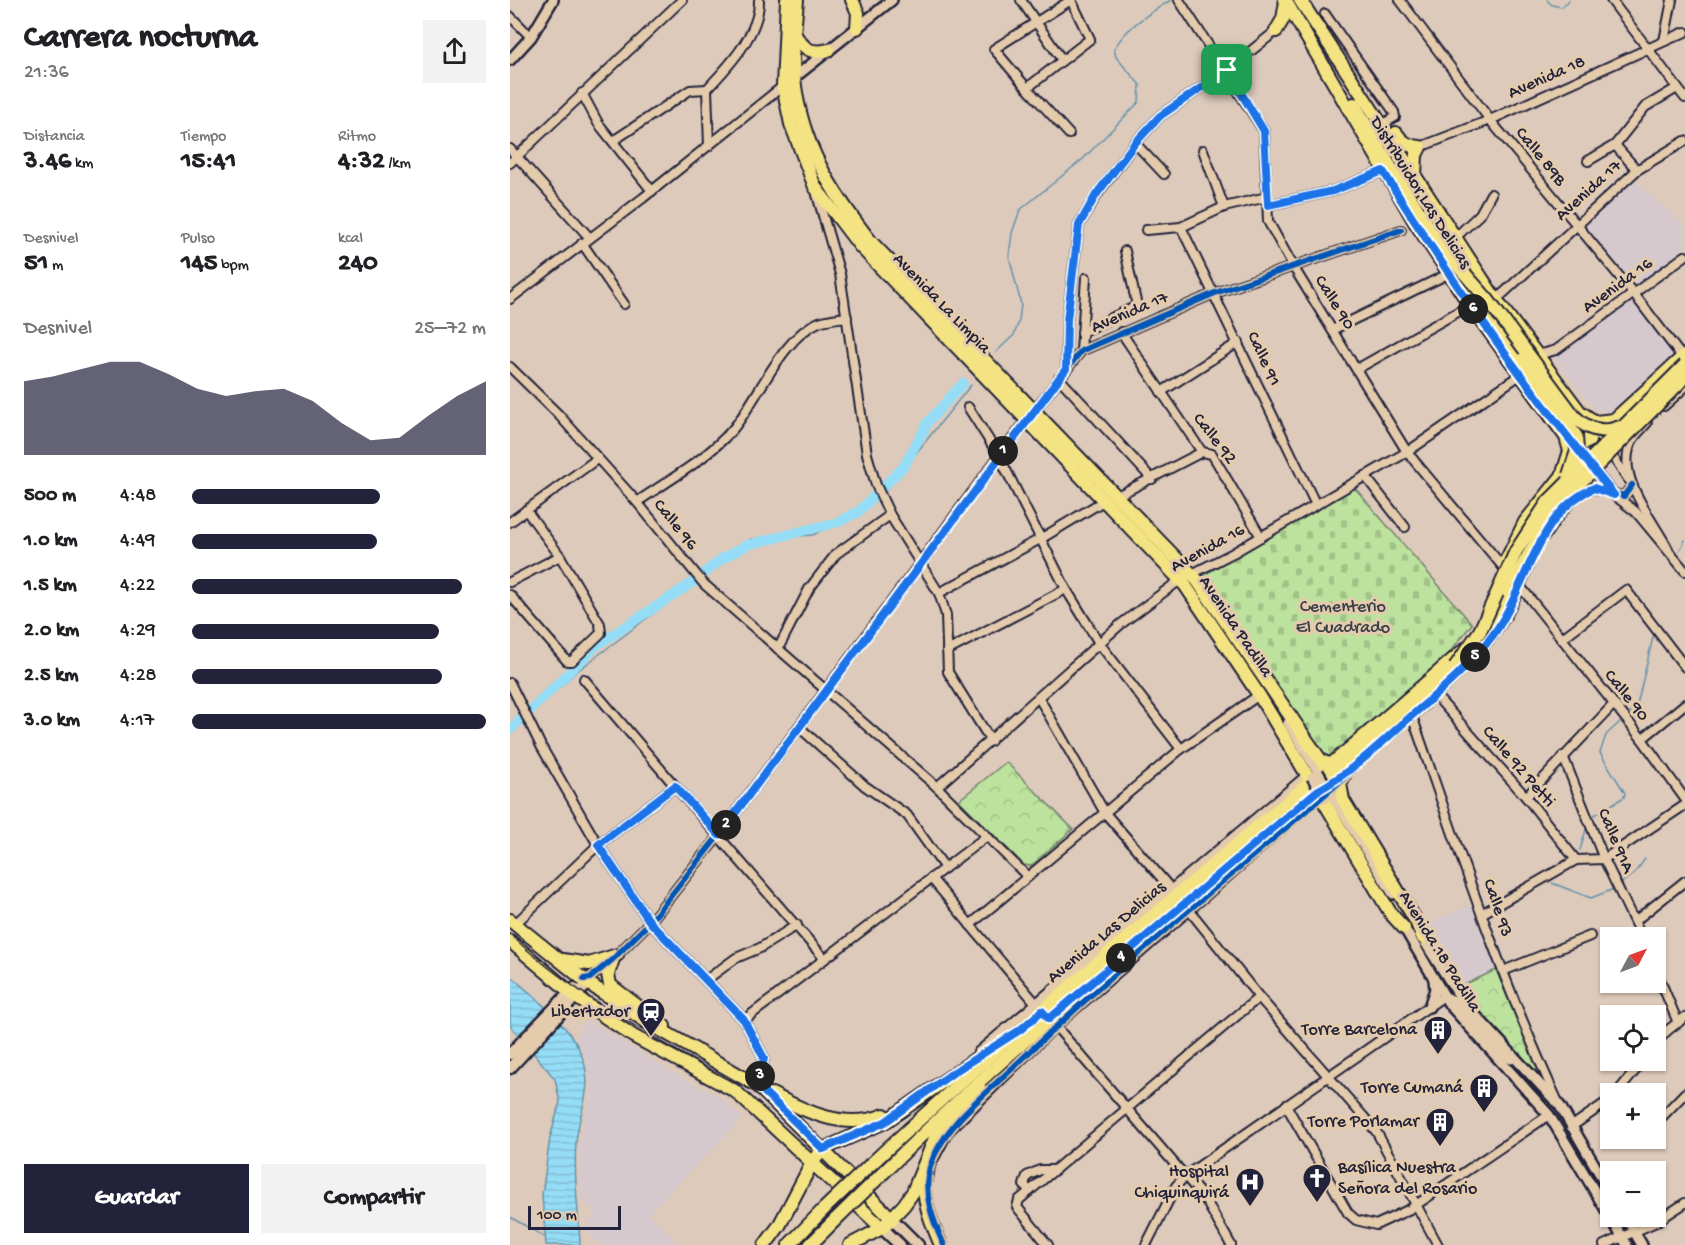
<!DOCTYPE html>
<html lang="es">
<meta charset="utf-8">
<style>
:root{--surface:#fff;--page:#f2f2f2;--text:#202124;--muted:#757577;--accent:#22223b}
body{margin:0;font-family:"Gochi Hand",sans-serif;background:var(--page);color:var(--text);height:100vh;display:flex;flex-direction:column;font-size:22px;white-space:nowrap}
*{box-sizing:border-box;margin:0}
p{font-size:20px;color:var(--muted)}
.icon{flex:none;width:33px;height:33px;fill:none;stroke:currentColor;stroke-width:2;stroke-linecap:round;stroke-linejoin:round}
.map{position:relative;flex:1;overflow:hidden}
.sheet{display:flex;flex-direction:column;background:var(--surface);width:510px}
.sheet>*{flex:none}
.needle{width:39px;rotate:49deg}
.controls{position:absolute;left:1090px;top:927px;display:grid;gap:12px}
.controls a{display:grid;place-items:center;width:66px;height:66px;border-radius:0px;background:var(--surface);box-shadow:0 2px 4px #0004;font-size:30px}
.scale{position:absolute;left:18px;bottom:15px;width:93px;box-sizing:border-box;padding-left:6px;border:3px solid #22223b;border-top:0;font-size:16px;line-height:21px;white-space:nowrap;color:#22223b;-webkit-text-stroke:4px #e4cbac;paint-order:stroke}
.pin{position:absolute;display:grid;place-items:center;width:51px;height:51px;color:#fff;margin:-26px;border-radius:12px;box-shadow:0 3px 9px #0006}
.km{position:absolute;width:30px;height:30px;margin:-15px;border-radius:50%;background:#222;color:#fff;font-size:16px;line-height:30px;text-align:center}
.round{display:grid;place-items:center;flex:none;width:63px;height:63px;border-radius:0px;background:var(--page)}
.headline{display:flex;align-items:center;justify-content:space-between;height:102px;padding:0 24px}
h1{font-size:33px;font-weight:700;line-height:45px}
.figures{display:grid;grid-template-columns:repeat(3,1fr);gap:9px;height:102px;padding:6px 24px}
.figures div{display:grid;align-content:center}
.figures b{font-size:26px;font-weight:700}
.figures small{font-size:16px;font-weight:400}
.figures p{font-size:16px}
.chart{height:168px;padding:12px 24px}
.chart p{display:flex;justify-content:space-between}
.chart svg{width:100%;height:108px;margin-top:6px;fill:var(--accent);opacity:.7}
.action{display:flex;gap:12px;margin-top:auto;padding:12px 24px}
.action a{flex:1;height:69px;border-radius:0px;background:var(--accent);color:#fff;font-size:24px;font-weight:700;line-height:69px;text-align:center}
.action a+a{background:var(--page);color:var(--text)}
ul{padding:0 24px;list-style:none;font-size:20px}
li{display:grid;grid-template-columns:96px 72px 1fr;align-items:center;height:45px}
li i{height:15px;border-radius:8px;background:var(--accent)}
main{display:flex;flex:1;min-height:0}
.map>svg:first-child{display:block}
</style>
<main>
<section class="sheet">
<div class="headline"><div><h1>Carrera nocturna</h1><p>21:36</p></div><a class="round"><svg class="icon" aria-label="share" viewBox="0 0 24 24"><path d="M12 15V3M7 8l5-5 5 5M5 13v7h14v-7"/></svg></a></div>
<div class="figures">
<div><p>Distancia</p><b>3.46<small> km</small></b></div>
<div><p>Tiempo</p><b>15:41</b></div>
<div><p>Ritmo</p><b>4:32<small> /km</small></b></div>
</div>
<div class="figures">
<div><p>Desnivel</p><b>51<small> m</small></b></div>
<div><p>Pulso</p><b>145<small> bpm</small></b></div>
<div><p>kcal</p><b>240</b></div>
</div>
<div class="chart"><p><span>Desnivel</span>25–72 m</p>
<svg viewBox="0 0 160 44" preserveAspectRatio="none"><path d="M0 44V14L10 12L20 9L30 6L40 6L50 11L60 17L70 20L80 18L90 17L100 22L110 31L120 38L130 37L140 28L150 20L160 14V44z"/></svg>
</div>
<ul>
<li><b>500 m</b>4:48<i style="width:64%"></i></li>
<li><b>1.0 km</b>4:49<i style="width:63%"></i></li>
<li><b>1.5 km</b>4:22<i style="width:92%"></i></li>
<li><b>2.0 km</b>4:29<i style="width:84%"></i></li>
<li><b>2.5 km</b>4:28<i style="width:85%"></i></li>
<li><b>3.0 km</b>4:17<i style="width:100%"></i></li>
</ul>
<div class="action"><a>Guardar</a><a>Compartir</a></div>
</section>
<div class="map">
<svg width="1175" height="1245" viewBox="0 0 1175 1245">
<defs>
<pattern id="forest-crowns" width="20" height="18" patternUnits="userSpaceOnUse" patternTransform="scale(1.5)"><rect width="20" height="18" fill="#bce29d"/><path d="M2 6a3 3 0 1 1 6 0M12 15a3 3 0 1 1 6 0" fill="none" stroke="#a1c288"/></pattern>
<pattern id="cemetery-stones" width="16" height="16" patternUnits="userSpaceOnUse" patternTransform="scale(1.5)"><rect width="16" height="16" fill="#bce29d"/><path d="M2 7V4a2 2 0 0 1 4 0v3zM10 15v-3a2 2 0 0 1 4 0v3z" fill="#a1c288"/></pattern>
<pattern id="water-rules" width="6" height="5" patternUnits="userSpaceOnUse" patternTransform="scale(1.5)"><rect width="6" height="5" fill="#95ddf6"/><path d="M0 2.5h6" fill="none" stroke="#80bdd4"/></pattern>
</defs>
<rect width="100%" height="100%" fill="#ddcabb"/>
<filter id="ink" filterUnits="userSpaceOnUse"><feTurbulence type="fractalNoise" baseFrequency=".0167" numOctaves="2"/><feDisplacementMap in="SourceGraphic" scale="12" xChannelSelector="R" yChannelSelector="G"/><feConvolveMatrix kernelMatrix="1 2 1 2 8 2 1 2 1" color-interpolation-filters="sRGB"/></filter>
<g filter="url(#ink)">
<!-- built -->
<g fill="#d5c9ce">
<path d="M1124 180 1175 226V249L1124 287 1075 226Z"/>
<path d="M1123 299 1167 356 1100 412 1087 411 1043 357Z"/>
<path d="M961 905 986 970 953 985 918 924Z"/>
<path d="M77 1020 168 1076 206 1095 233 1118 138 1214 170 1245H90L74 1228 87 1213 71 1200 69 1145 81 1090 75 1057 66 1037Z"/>
</g>
<!-- forest -->
<g fill="url(#forest-crowns)" stroke="#6f826c" stroke-width="1.5">
<path d="M496 762 563 829 521 866 514 865 449 800Z"/>
<path d="M986 970 1033 1083 966 1009 951 986Z"/>
</g>
<!-- cemetery -->
<path fill="url(#cemetery-stones)" stroke="#6f826c" stroke-width="1.5" d="M844 487 962 624 932 662 817 763 694 575Z"/>
<!-- water -->
<path fill="url(#water-rules)" stroke="#6792ab" stroke-width="1.5" d="M0 975C21 995 57 1023 69 1049 87 1088 69 1106 66 1143 63 1176 69 1212 70 1245H36L32 1195 40 1138 50 1102 45 1079 0 1025Z"/>
<g fill="none" stroke-linecap="round" stroke-linejoin="round">
<!-- stream -->
<g stroke="#6792ab" stroke-width="1.5">
<path d="M1037 0 1042 5 1052 7 1059 0"/>
<path d="M486 352 504 335 509 321 511 304 499 256 502 233 510 210 573 159 629 102 630 85 606 57 604 49C617 26 639 14 661 0"/>
<path d="M373 494 461 385"/>
<path d="M1170 550 1175 540"/>
<path d="M192 576 241 539 303 535 369 497"/>
<path d="M1121 713 1128 701 1143 637"/>
<path d="M20 715 66 672 186 581"/>
<path d="M0 735 14 720"/>
<path d="M1083 816 1114 797 1115 793 1090 753 1096 735 1111 721"/>
<path d="M1070 850 1077 826"/>
<path d="M1042 883 1081 898 1104 889"/>
<path d="M1110 884 1124 874 1135 859"/>
<path d="M0 1217 35 1237"/>
</g>
<!-- river -->
<path stroke="#95ddf6" stroke-width="10" d="M0 730 87 645 182 583 213 558 237 545 328 522 348 512 394 466 418 422 453 383"/>
<!-- minor casing -->
<g stroke="#22223b" stroke-width="12">
<g id="minor">
<path d="M511 0 552 60"/>
<path d="M561 0 580 39 517 88 484 49Z"/>
<path d="M669 0 754 131 758 221 784 268 897 452 993 567"/>
<path d="M890 0 980 120 1124 294 1172 357"/>
<path d="M1101 0 1175 98"/>
<path d="M815 14 884 112 885 117 878 121"/>
<path d="M0 16 21 37"/>
<path d="M1154 41 1162 0"/>
<path d="M517 88 559 134"/>
<path d="M197 89 199 146"/>
<path d="M72 93 88 123 142 191"/>
<path d="M103 141 180 90 197 89C218 67 250 33 249 0"/>
<path d="M625 143 654 174"/>
<path d="M1105 145 1127 170"/>
<path d="M910 147 980 120 1175 32"/>
<path d="M0 149 79 237"/>
<path d="M693 150 714 207"/>
<path d="M1078 161 1105 145 1135 107 1167 88"/>
<path d="M0 163 172 0"/>
<path d="M307 195 330 274 357 454 366 485 380 515 429 593 436 615 438 672 481 741"/>
<path d="M758 205 823 191 873 171"/>
<path d="M671 227 806 505"/>
<path d="M636 230 671 227 714 207 757 197"/>
<path d="M946 237 970 214 981 194"/>
<path d="M72 243 114 304"/>
<path d="M0 299 133 198 273 86"/>
<path d="M986 300 1127 170 1175 141"/>
<path d="M822 330 938 274"/>
<path d="M572 332 627 306 615 251"/>
<path d="M611 332 692 452 702 454 751 537"/>
<path d="M571 351 576 278"/>
<path d="M1028 355 1046 350 1175 256"/>
<path d="M0 367 48 414 127 502 194 584 427 787 518 877"/>
<path d="M556 368 557 320 569 225 586 196 625 143 650 116 717 70 766 31"/>
<path d="M847 369 960 305"/>
<path d="M549 378 642 479"/>
<path d="M651 392 729 342"/>
<path d="M1154 406 1175 387"/>
<path d="M458 407 489 456 556 589 589 643 671 749"/>
<path d="M1137 423C1132 429 1125 435 1122 441 1104 476 1143 519 1158 549"/>
<path d="M1084 429 1118 479"/>
<path d="M1067 449 1104 495 1126 512 1175 571"/>
<path d="M855 476 895 527"/>
<path d="M607 496 692 452"/>
<path d="M127 502C159 480 197 459 223 429 248 399 272 337 309 322 318 319 328 318 337 317"/>
<path d="M0 522 87 459"/>
<path d="M1035 536C1043 523 1068 486 1086 489 1095 490 1104 495 1114 496L1122 485"/>
<path d="M0 582 50 556"/>
<path d="M1010 586 1132 739 1175 799"/>
<path d="M429 593 532 538 595 500"/>
<path d="M0 595 57 661H62L91 633 90 624 50 556 16 510"/>
<path d="M1051 639 1116 590 1175 667"/>
<path d="M268 649 299 589 326 554 380 515"/>
<path d="M437 651 556 589"/>
<path d="M74 679 165 786"/>
<path d="M0 683 31 746 88 845 140 922 234 1020 254 1058 248 1086"/>
<path d="M926 696 1016 797 1066 860"/>
<path d="M529 698 595 813 668 897"/>
<path d="M902 716C947 845 990 977 1048 1102"/>
<path d="M897 721C933 688 970 658 996 616 1006 600 1011 582 1019 565"/>
<path d="M289 727 355 786 397 815 435 868"/>
<path d="M1132 739 1175 704"/>
<path d="M1053 756 1094 859 1132 938"/>
<path d="M427 787 611 624 670 580 723 553 897 452 1010 375"/>
<path d="M1016 797 1103 705"/>
<path d="M421 878 534 1013"/>
<path d="M676 906 749 997 866 1131 928 1245"/>
<path d="M973 913 1066 860 1094 859 1175 805"/>
<path d="M1125 921 1175 881"/>
<path d="M5 924 88 845 165 786 313 957"/>
<path d="M460 925 671 749 749 695"/>
<path d="M1146 970 1168 1023"/>
<path d="M993 971 1080 936"/>
<path d="M74 979 80 978 103 959 140 922 209 835 489 456 571 351 705 293 891 230"/>
<path d="M196 980 226 958 250 948 287 925"/>
<path d="M234 1020 477 836"/>
<path d="M542 1022 695 1199 721 1245"/>
<path d="M1146 1043 1158 1030 1175 1017"/>
<path d="M468 1052 797 775"/>
<path d="M1106 1094 1134 1060"/>
<path d="M776 1105 838 1213 846 1220 866 1225 900 1209 1039 1115"/>
<path d="M1146 1123 1175 1093"/>
<path d="M1061 1127 1101 1099"/>
<path d="M418 1180 420 1166 438 1132 546 1026 885 731"/>
<path d="M520 1191 514 1185 517 1176 530 1170H545"/>
<path d="M538 1245 507 1207 509 1200 749 997"/>
<path d="M636 1245 666 1186 675 1176 934 996"/>
<path d="M1094 1245 1146 1222 1175 1203"/>
</g>
</g>
<!-- tertiary casing -->
<g stroke="#22223b" stroke-width="14">
<g id="tertiary">
<path d="M0 60 21 37 43 0"/>
<path d="M280 81 382 0"/>
<path d="M778 723 808 772"/>
<path d="M821 794 883 894"/>
<path d="M892 924 939 1004 1039 1115 1117 1245"/>
<path d="M909 933 954 1003 1050 1106 1101 1193"/>
<path d="M936 997C963 1009 974 1045 1001 1059"/>
<path d="M919 1007 925 989 924 980"/>
<path d="M1115 1216 1132 1245"/>
</g>
</g>
<!-- secondary casing -->
<g stroke="#22223b" stroke-width="15">
<g id="secondary">
<path d="M0 1054 64 988"/>
<path d="M0 1068 78 983"/>
<path d="M382 1219 408 1245"/>
<path d="M372 1228 390 1245"/>
</g>
</g>
<!-- primary casing -->
<g stroke="#22223b" stroke-width="16">
<g id="primary">
<path d="M277 0 273 86 281 124 305 187 350 246 675 585 749 695 802 783"/>
<path d="M287 0C285 25 281 53 284 78 291 145 321 191 361 242L687 580 809 758 813 762 823 765"/>
<path d="M342 0 348 13 347 28"/>
<path d="M775 0 905 222 960 305 1056 437 1060 451 1052 476 1015 522 995 563"/>
<path d="M790 0 986 300 1070 412 1085 422 1104 420 1175 355"/>
<path d="M766 31 773 19 776 2"/>
<path d="M285 35C295 50 301 54 318 50"/>
<path d="M844 104 880 166"/>
<path d="M886 133C892 142 898 146 910 147L906 155 905 175"/>
<path d="M936 236 970 304 1011 360"/>
<path d="M1059 439 1068 446 1079 441 1081 432 1077 420"/>
<path d="M973 630 991 606 998 592"/>
<path d="M839 766 830 784 833 800 906 921 913 938"/>
<path d="M807 790 881 914 894 928"/>
<path d="M0 920 78 983 137 1022 248 1086 382 1219"/>
<path d="M0 941 66 997 123 1036 225 1091 372 1228"/>
<path d="M103 959 98 974 100 985 154 1026"/>
<path d="M53 960 79 964 107 955"/>
<path d="M262 1094C296 1112 336 1131 374 1115"/>
<path d="M360 1165C552 986 758 822 955 649"/>
<path d="M414 1174C412 1200 421 1222 431 1245"/>
<path d="M370 1176C503 1043 650 927 792 804 843 759 896 716 944 668"/>
<path d="M255 1245 269 1226 302 1163 313 1149 375 1122 474 1053"/>
<path d="M279 1245 315 1208"/>
<path d="M300 1245 326 1219"/>
<path d="M340 1245 372 1228 394 1205 403 1192 425 1138 470 1089"/>
</g>
</g>
<!-- minor -->
<use href="#minor" stroke="#e4cbac" stroke-width="8"/>
<!-- tertiary -->
<use href="#tertiary" stroke="#e4cbac" stroke-width="9"/>
<!-- secondary -->
<use href="#secondary" stroke="#e4cbac" stroke-width="10"/>
<!-- primary -->
<use href="#primary" stroke="#f4e382" stroke-width="12"/>
<!-- tram -->
<path stroke="#22223b" stroke-width="1.5" d="M0 934C60 992 129 1028 200 1070"/>
<!-- tertiary-bridge casing -->
<g stroke="#22223b" stroke-width="14" stroke-linecap="butt">
<g id="tertiary-bridge">
<path d="M808 772 821 794"/>
<path d="M802 777 815 799"/>
</g>
</g>
<!-- primary-bridge casing -->
<g stroke="#22223b" stroke-width="16" stroke-linecap="butt">
<g id="primary-bridge">
<path d="M880 166 933 249 978 300 1064 416C1077 430 1092 434 1110 427"/>
<path d="M1011 360 1066 436 1067 451 1059 475"/>
<path d="M998 592 1044 509 1175 377"/>
<path d="M945 667 970 631 1006 551 1038 502 1175 365"/>
<path d="M315 1208 360 1165"/>
<path d="M326 1219 370 1176"/>
</g>
</g>
<!-- tertiary-bridge -->
<use href="#tertiary-bridge" stroke="#e4cbac" stroke-width="9"/>
<!-- primary-bridge -->
<use href="#primary-bridge" stroke="#f4e382" stroke-width="12"/>
<!-- cycleway casing -->
<g stroke="#e4cbac" stroke-width="10">
<g id="cycleway">
<path d="M74 979 80 978 103 959 140 922 209 835 489 456 571 351 705 293 891 230"/>
<path d="M434 1245C423 1221 412 1193 420 1167 433 1125 477 1093 507 1064 649 926 809 808 952 671 969 652 987 634 998 612 1020 569 1035 508 1084 488L1114 496 1122 485"/>
</g>
</g>
<!-- cycleway -->
<use href="#cycleway" stroke="#0057b8" stroke-width="6"/>
</g>
</g>
<g fill="none" stroke-linecap="round" stroke-linejoin="round" filter="url(#ink)">
<!-- route casing -->
<g stroke="#fff" stroke-width="12">
<path id="route" d="M717 70 754 131 758 205 823 191 873 171C943 285 1020 392 1104 495L1084 488C1026 512 1017 589 983 635 959 667 929 692 899 718 869 745 842 772 807 791L539 1019 532 1011 510 1030 444 1072 375 1122 313 1149 248 1086 254 1058 234 1020 140 922 88 845 165 786 209 835 556 369 557 320 569 225 586 195 625 143 650 116Z"/>
</g>
<!-- route -->
<use href="#route" stroke="#1a73e8" stroke-width="8"/>
</g>
<!-- icons -->
<defs>
<g id="station-pin" transform="scale(1.5)"><path d="M0 17L-7.5 6A9.5 9.5 0 1 1 7.5 6Z" fill="#22223b" stroke="#e4cbac"/><path d="M-3-6H3Q5-6 5-4V2Q5 4 3 4L4.5 6H3L1.5 4h-3L-3 6H-4.5L-3 4Q-5 4-5 2V-4Q-5-6-3-6ZM-3.5-4v3h7v-3ZM-3.5 1v1.5H-2V1ZM2 1v1.5H3.5V1Z" fill="#fff"/></g>
<g id="building-pin" transform="scale(1.5)"><path d="M0 17L-7.5 6A9.5 9.5 0 1 1 7.5 6Z" fill="#22223b" stroke="#e4cbac"/><path d="M-4-6H4V6H1V3H-1V6H-4ZM-2.5-4.3h1.7v1.8h-1.7ZM.8-4.3h1.7v1.8H.8ZM-2.5-1h1.7V.8h-1.7ZM.8-1h1.7V.8H.8Z" fill="#fff"/></g>
<g id="church-pin" transform="scale(1.5)"><path d="M0 17L-7.5 6A9.5 9.5 0 1 1 7.5 6Z" fill="#22223b" stroke="#e4cbac"/><path d="M-1.2-6h2.4v3.5h3.3v2.4h-3.3V6h-2.4V-.1h-3.3v-2.4h3.3Z" fill="#fff"/></g>
<g id="hospital-pin" transform="scale(1.5)"><path d="M0 17L-7.5 6A9.5 9.5 0 1 1 7.5 6Z" fill="#22223b" stroke="#e4cbac"/><path d="M-5-5h3v3.5h4V-5h3V5h-3V1.5h-4V5h-3Z" fill="#fff"/></g>
</defs>
<g fill-rule="evenodd">
<use href="#station-pin" x="141" y="1012"/>
<use href="#building-pin" x="928" y="1030"/>
<use href="#building-pin" x="974" y="1088"/>
<use href="#building-pin" x="930" y="1122"/>
<use href="#church-pin" x="807" y="1178"/>
<use href="#hospital-pin" x="740" y="1182"/>
</g>
<g text-anchor="middle" dominant-baseline="central" stroke-width="6" stroke-linejoin="round" paint-order="stroke">
<!-- street labels -->
<g font-size="18" fill="#22223b" stroke="#e4cbac">
<text transform="translate(1037 78) rotate(-24)">Avenida 18</text>
<text transform="translate(1030 157) rotate(51)">Calle 89B</text>
<text transform="translate(1079 191) rotate(-42)">Avenida 17</text>
<text transform="translate(910 193) rotate(58)">Distribuidor Las Delicias</text>
<text transform="translate(1108 286) rotate(-36)">Avenida 16</text>
<text transform="translate(824 303) rotate(58)">Calle 90</text>
<text transform="translate(431 304) rotate(46)">Avenida La Limpia</text>
<text transform="translate(620 313) rotate(-23)">Avenida 17</text>
<text transform="translate(753 359) rotate(65)">Calle 91</text>
<text transform="translate(704 439) rotate(52)">Calle 92</text>
<text transform="translate(165 525) rotate(51)">Calle 96</text>
<text transform="translate(698 549) rotate(-29)">Avenida 16</text>
<text transform="translate(725 627) rotate(56)">Avenida Padilla</text>
<text transform="translate(1116 696) rotate(51)">Calle 90</text>
<text transform="translate(1008 767) rotate(49)">Calle 92 Petti</text>
<text transform="translate(1105 841) rotate(67)">Calle 91A</text>
<text transform="translate(987 908) rotate(71)">Calle 93</text>
<text transform="translate(597 933) rotate(-40)">Avenida Las Delicias</text>
<text transform="translate(929 952) rotate(58)">Avenida 18 Padilla</text>
</g>
<!-- park labels -->
<g font-size="18" fill="#393f4a" stroke="#e4cbac">
<text x="833" y="607">Cementerio<tspan x="833" dy="21">El Cuadrado</tspan></text>
</g>
<!-- poi labels -->
<g font-size="18" fill="#22223b" stroke="#e4cbac" text-anchor="end">
<text x="120" y="1012">Libertador</text>
<text x="907" y="1030">Torre Barcelona</text>
<text x="953" y="1088">Torre Cumaná</text>
<text x="909" y="1122">Torre Porlamar</text>
<text x="828" y="1168" text-anchor="start">Basílica Nuestra<tspan x="828" dy="21">Señora del Rosario</tspan></text>
<text x="719" y="1172">Hospital<tspan x="719" dy="21">Chiquinquirá</tspan></text>
</g>
</g>
</svg>
<div class="controls">
<a><svg class="needle" viewBox="-14 -14 28 28"><path d="M0-13l5 13h-10z" fill="#e53935"/><path d="M0 13l5-13h-10z" fill="#757577"/></svg></a>
<a><svg class="icon" aria-label="locate" viewBox="0 0 24 24"><circle cx="12" cy="12" r="6"/><path d="M12 2v4M12 18v4M2 12h4M18 12h4"/></svg></a>
<a>+</a>
<a>−</a>
</div>
<div class="scale">100 m</div>
<div class="pin" style="left:717px;top:70px;background:#1e9e55"><svg class="icon" aria-label="arrive" viewBox="0 0 24 24"><path d="M6 21V4h12l-3 4 3 4H6"/></svg></div>
<b class="km" style="left:493px;top:451px">1</b>
<b class="km" style="left:216px;top:825px">2</b>
<b class="km" style="left:250px;top:1076px">3</b>
<b class="km" style="left:611px;top:958px">4</b>
<b class="km" style="left:965px;top:657px">5</b>
<b class="km" style="left:963px;top:309px">6</b>
</div>
</main>
